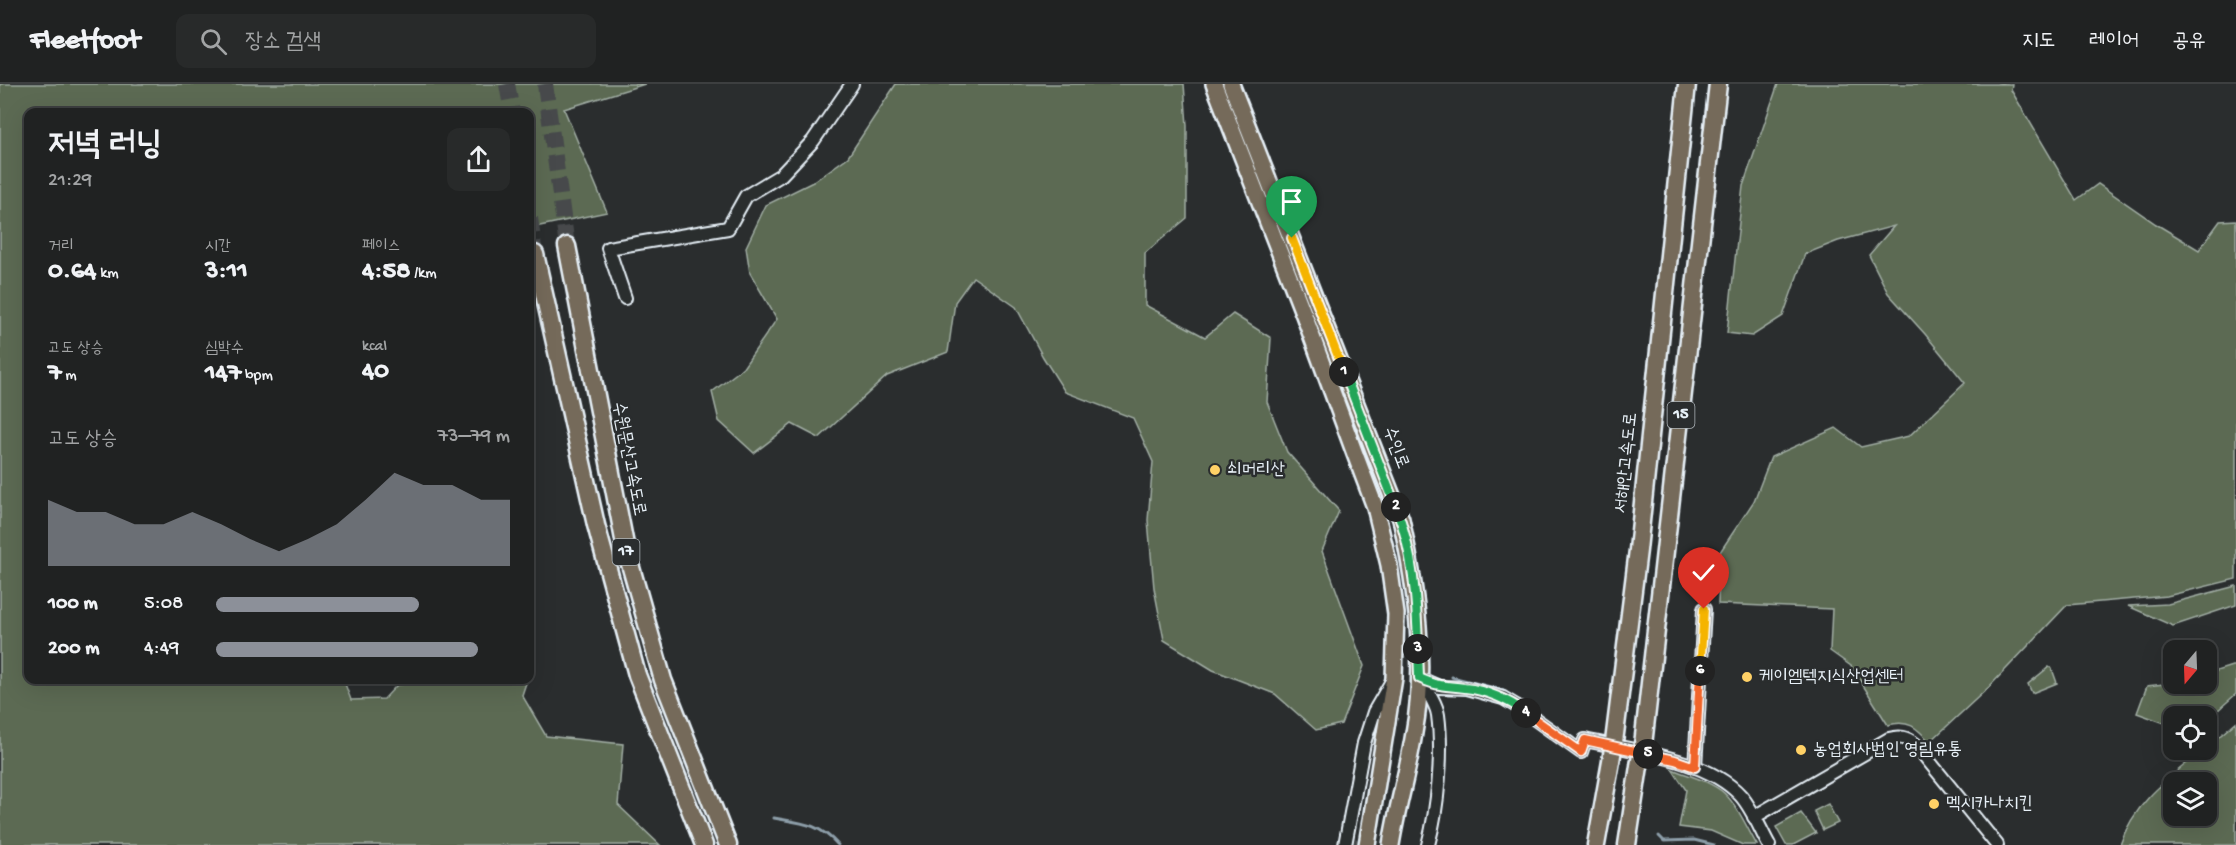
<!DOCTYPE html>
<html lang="ko">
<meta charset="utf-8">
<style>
:root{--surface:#202222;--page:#282a2a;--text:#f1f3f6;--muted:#a2a4a5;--line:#3d3f40;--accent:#8c9099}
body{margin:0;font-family:"Gochi Hand","Poor Story",sans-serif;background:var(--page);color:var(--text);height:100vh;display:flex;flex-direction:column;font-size:22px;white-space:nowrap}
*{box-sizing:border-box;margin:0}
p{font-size:20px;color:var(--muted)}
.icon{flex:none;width:33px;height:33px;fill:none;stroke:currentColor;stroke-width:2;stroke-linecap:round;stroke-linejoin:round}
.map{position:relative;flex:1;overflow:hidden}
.sheet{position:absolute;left:24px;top:24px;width:510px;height:576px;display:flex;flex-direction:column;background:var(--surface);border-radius:12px;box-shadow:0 6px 24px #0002,0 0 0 2px var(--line)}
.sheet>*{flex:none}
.needle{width:39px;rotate:199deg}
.tools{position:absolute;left:2163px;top:556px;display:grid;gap:12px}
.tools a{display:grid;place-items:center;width:54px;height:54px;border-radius:12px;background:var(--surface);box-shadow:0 6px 24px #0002,0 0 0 2px var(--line);font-size:30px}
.pin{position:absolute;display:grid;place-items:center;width:51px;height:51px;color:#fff;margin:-62px -26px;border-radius:50% 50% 50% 0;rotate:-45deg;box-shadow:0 0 6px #0007}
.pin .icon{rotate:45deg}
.km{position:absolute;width:30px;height:30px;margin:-15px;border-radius:50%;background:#222;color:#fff;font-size:16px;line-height:30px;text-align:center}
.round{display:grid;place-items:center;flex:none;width:63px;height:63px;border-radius:12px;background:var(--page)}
.overview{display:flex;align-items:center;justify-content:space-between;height:102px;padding:0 24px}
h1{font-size:33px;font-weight:700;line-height:45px}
.figures{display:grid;grid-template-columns:repeat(3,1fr);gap:9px;height:102px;padding:6px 24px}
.figures div{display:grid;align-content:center}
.figures b{font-size:26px;font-weight:700}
.figures small{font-size:16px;font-weight:400}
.figures p{font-size:16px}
.chart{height:168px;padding:12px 24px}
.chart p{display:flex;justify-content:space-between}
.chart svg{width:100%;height:108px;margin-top:6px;fill:var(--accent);opacity:.7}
ul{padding:0 24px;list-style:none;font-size:20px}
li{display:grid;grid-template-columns:96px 72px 1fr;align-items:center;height:45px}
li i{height:15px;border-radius:8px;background:var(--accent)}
header{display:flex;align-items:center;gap:36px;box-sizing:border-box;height:84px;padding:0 30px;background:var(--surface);border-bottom:2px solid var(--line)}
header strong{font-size:28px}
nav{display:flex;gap:33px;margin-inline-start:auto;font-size:21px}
.search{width:420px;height:54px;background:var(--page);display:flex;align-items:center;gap:15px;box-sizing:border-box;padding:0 21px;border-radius:12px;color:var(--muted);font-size:22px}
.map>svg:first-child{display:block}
</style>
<header>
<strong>Fleetfoot</strong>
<div class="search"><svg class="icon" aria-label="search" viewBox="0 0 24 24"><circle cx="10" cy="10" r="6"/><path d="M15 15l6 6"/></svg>장소 검색</div>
<nav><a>지도</a><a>레이어</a><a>공유</a></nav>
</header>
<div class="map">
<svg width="2236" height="761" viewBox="0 0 2236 761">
<rect width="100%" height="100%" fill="#2a2d2e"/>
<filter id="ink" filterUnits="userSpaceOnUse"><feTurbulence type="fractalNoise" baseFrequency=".0167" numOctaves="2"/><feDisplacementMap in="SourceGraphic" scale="12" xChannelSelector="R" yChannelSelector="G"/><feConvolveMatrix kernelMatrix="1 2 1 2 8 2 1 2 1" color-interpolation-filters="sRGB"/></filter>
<g filter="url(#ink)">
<!-- green -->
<g fill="#5b6a52" stroke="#a2aea5" stroke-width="1.5" fill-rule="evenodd">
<path d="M0 0H645L564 25 607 128 530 144V28H28V596H349L345 600 351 616 384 615 397 601 441 596H527L522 611 546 652 623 660 618 721 660 761H0Z"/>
<path d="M896 0H1184L1187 42V134L1145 169V221L1205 253 1233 230 1271 254 1267 318 1287 368 1339 427 1322 467 1364 582 1341 640 1316 646 1275 610 1213 586 1164 556 1154 504 1148 436 1153 378 1133 334 1065 308 1043 273 1016 223 973 193 955 218 948 268 887 292 819 354 792 340 754 369 719 337 712 308 743 284 777 235 750 189 746 163 766 121 813 98 848 73Z"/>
<path d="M1778 0H2012L2011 6 2076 116 2098 100 2156 140 2199 166 2220 137 2236 136V495L2167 512 2067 521 1989 603 1930 658C1917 644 1909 635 1888 641L1851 582 1830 567 1832 525 1718 520 1720 468 1754 417 1771 373 1836 344 1861 363 1909 352 1965 299 1925 250 1888 209 1869 171 1894 142 1838 157 1805 170 1783 232 1752 252 1727 249 1743 102Z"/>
<path d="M2236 502V521L2173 542 2128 522 2168 520Z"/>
<path d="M2232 582H2236V610L2207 636 2206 633H2174L2173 642 2137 629 2147 602 2173 599 2206 600 2207 590Z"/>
<path d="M2049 583 2052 585 2057 599 2032 609 2028 600Z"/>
<path d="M2236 638V761H2120C2134 718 2169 694 2203 666H2206L2207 663ZM2174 699H2206V732H2174Z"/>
<path d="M1672 685C1689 692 1710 697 1724 709 1738 722 1747 744 1757 761H1743L1711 747 1679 743 1686 706Z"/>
<path d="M1828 720 1838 739 1823 746 1814 727Z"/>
<path d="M1801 729 1816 749 1793 761H1786L1776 743Z"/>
</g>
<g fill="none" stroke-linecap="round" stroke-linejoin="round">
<!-- stream -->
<g stroke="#8d9ea9" stroke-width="3">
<path d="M1452 593 1502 606 1510 611"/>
<path d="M1540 632 1573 654"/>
<path d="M774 734C802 739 818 739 838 761"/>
<path d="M1659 752 1664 757 1694 756 1714 761"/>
</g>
<!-- minor-tunnel -->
<path stroke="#464a4c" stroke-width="12" stroke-dasharray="12 6" stroke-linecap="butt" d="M1354 760 1358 761"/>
<!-- highway-tunnel -->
<g stroke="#464a4c" stroke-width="16" stroke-dasharray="16 8" stroke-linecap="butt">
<path d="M507 0 512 28"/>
<path d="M545 0 567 162"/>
<path d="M530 134 535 170"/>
</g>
<!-- minor casing -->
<g stroke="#e8f1f8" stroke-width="16">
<g id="minor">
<path d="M625 214 608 164 728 144 746 112 781 91 813 57 852 0"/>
<path d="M1419 594 1439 603 1467 604 1503 614 1518 623 1581 668 1585 656C1633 667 1707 674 1741 712 1753 726 1760 745 1769 761"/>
<path d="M1419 594C1426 605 1436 618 1438 631 1443 669 1438 724 1428 761"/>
<path d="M1695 683 1704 525"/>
<path d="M1754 733 1889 655C1900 652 1906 653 1915 660L1997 761"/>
<path d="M1345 761 1364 659 1374 628 1392 597"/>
</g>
</g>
<!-- major casing -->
<g stroke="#e8f1f8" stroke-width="20">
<g id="major">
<path d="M1214 0 1304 231 1355 370 1375 423 1389 481 1396 530 1394 594 1367 761"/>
<path d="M1231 0 1401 435C1416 504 1427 579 1414 649 1408 687 1397 723 1391 761"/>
</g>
</g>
<!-- highway casing -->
<g stroke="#e8f1f8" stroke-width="21">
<g id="highway">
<path d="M567 162 626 466 663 596 728 761"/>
<path d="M535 170 596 441 637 591 704 761"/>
<path d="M1614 658 1638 466 1687 0"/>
<path d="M1643 661 1718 0"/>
<path d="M1596 761 1611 677"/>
<path d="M1627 761 1639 682"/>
</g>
</g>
<!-- minor -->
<use href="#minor" stroke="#2a2d2e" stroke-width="12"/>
<!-- major -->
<use href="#major" stroke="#746a5a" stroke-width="15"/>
<!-- highway -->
<use href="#highway" stroke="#746a5a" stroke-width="16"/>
<!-- highway-bridge casing -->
<g stroke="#e8f1f8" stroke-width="21" stroke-linecap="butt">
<g id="highway-bridge">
<path d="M1611 677 1614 658"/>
<path d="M1639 682 1643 661"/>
</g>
</g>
<!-- highway-bridge -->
<use href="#highway-bridge" stroke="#746a5a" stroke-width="16"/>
</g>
</g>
<g fill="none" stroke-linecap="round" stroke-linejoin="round" filter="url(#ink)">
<!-- split-1 casing -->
<g stroke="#fff" stroke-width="12">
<path id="split-1" d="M1292 154 1344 288"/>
</g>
<!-- split-2 casing -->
<g stroke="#fff" stroke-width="12">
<path id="split-2" d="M1344 288 1396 423"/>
</g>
<!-- split-3 casing -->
<g stroke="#fff" stroke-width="12">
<path id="split-3" d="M1396 423C1413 467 1417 518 1418 565"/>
</g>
<!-- split-4 casing -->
<g stroke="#fff" stroke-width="12">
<path id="split-4" d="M1418 565 1419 594C1439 603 1443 601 1465 604 1486 606 1509 616 1526 629"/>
</g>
<!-- split-5 casing -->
<g stroke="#fff" stroke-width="12">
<path id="split-5" d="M1526 629 1581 668 1585 656 1648 670"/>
</g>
<!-- split-6 casing -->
<g stroke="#fff" stroke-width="12">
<path id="split-6" d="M1648 670 1675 676 1695 683 1700 587"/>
</g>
<!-- split-7 casing -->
<g stroke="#fff" stroke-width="12">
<path id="split-7" d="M1700 587 1704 525"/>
</g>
<!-- split-1 -->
<use href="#split-1" stroke="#f5b400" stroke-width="8"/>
<!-- split-2 -->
<use href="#split-2" stroke="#22a559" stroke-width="8"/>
<!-- split-3 -->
<use href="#split-3" stroke="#22a559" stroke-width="8"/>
<!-- split-4 -->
<use href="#split-4" stroke="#22a559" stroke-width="8"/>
<!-- split-5 -->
<use href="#split-5" stroke="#f0652b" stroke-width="8"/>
<!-- split-6 -->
<use href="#split-6" stroke="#f0652b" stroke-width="8"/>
<!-- split-7 -->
<use href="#split-7" stroke="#f5b400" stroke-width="8"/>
</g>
<!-- markers -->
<g fill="#ffd166" stroke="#2a2d2e" stroke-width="2">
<circle cx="1215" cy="386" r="6"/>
<circle cx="1747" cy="593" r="6"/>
<circle cx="1801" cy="666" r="6"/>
<circle cx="1934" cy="720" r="6"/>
</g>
<g text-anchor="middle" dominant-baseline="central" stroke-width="5" stroke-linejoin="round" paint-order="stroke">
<!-- shield labels -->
<g fill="#2a2d2e" stroke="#afb6bb" stroke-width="1.5">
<rect x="1667.5" y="318" width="27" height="26" rx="4.5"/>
<rect x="612.5" y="455" width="27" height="26" rx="4.5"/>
</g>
<g font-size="16" font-weight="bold" fill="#e8f1f8">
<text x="1681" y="331">15</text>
<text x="626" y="468">17</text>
</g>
<!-- street labels -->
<g font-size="18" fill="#e8f1f8" stroke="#2a2d2e">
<text transform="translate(1395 364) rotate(69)">수인로</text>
<text transform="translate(628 375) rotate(79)">수원문산고속도로</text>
<text transform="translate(1627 379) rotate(-84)">서해안고속도로</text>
</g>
<!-- poi labels -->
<g font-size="18" fill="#e8f1f8" stroke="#2a2d2e" text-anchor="start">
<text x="1227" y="386">쇠머리산</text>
<text x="1759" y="593">케이엠텍지식산업센터</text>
<text x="1813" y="666">농업회사법인 영림유통</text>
<text x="1946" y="720">멕시카나치킨</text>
</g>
</g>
</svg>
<div class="tools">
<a><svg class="needle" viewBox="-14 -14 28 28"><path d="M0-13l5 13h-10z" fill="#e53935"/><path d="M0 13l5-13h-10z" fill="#a2a4a5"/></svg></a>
<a><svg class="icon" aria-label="locate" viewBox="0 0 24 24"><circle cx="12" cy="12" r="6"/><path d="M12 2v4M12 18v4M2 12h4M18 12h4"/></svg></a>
<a><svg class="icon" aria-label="layers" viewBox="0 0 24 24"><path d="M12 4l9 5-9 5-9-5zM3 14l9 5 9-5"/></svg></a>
</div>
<div class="pin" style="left:1292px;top:154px;background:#1e9e55"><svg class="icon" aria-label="arrive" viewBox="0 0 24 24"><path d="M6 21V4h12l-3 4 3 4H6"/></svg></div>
<div class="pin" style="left:1704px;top:525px;background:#d93025"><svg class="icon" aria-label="check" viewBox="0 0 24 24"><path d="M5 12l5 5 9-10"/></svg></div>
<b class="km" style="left:1344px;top:288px">1</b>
<b class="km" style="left:1396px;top:423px">2</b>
<b class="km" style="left:1418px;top:565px">3</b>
<b class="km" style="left:1526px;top:629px">4</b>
<b class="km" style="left:1648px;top:670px">5</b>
<b class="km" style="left:1700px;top:587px">6</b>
<section class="sheet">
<div class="overview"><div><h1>저녁 러닝</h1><p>21:29</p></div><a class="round"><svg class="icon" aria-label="share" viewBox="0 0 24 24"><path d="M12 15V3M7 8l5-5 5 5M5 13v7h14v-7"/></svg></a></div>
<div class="figures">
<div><p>거리</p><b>0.64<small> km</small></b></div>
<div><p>시간</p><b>3:11</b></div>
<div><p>페이스</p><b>4:58<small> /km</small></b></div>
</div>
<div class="figures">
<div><p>고도 상승</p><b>7<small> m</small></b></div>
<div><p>심박수</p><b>147<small> bpm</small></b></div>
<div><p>kcal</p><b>40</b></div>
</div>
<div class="chart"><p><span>고도 상승</span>73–79 m</p>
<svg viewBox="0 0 160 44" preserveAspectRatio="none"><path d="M0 44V17L10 22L20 22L30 27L40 27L50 22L60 27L70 33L80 38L90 33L100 27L110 17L120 6L130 11L140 11L150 17L160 17V44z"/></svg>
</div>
<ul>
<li><b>100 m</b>5:08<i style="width:69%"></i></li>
<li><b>200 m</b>4:49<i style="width:89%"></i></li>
</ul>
</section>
</div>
